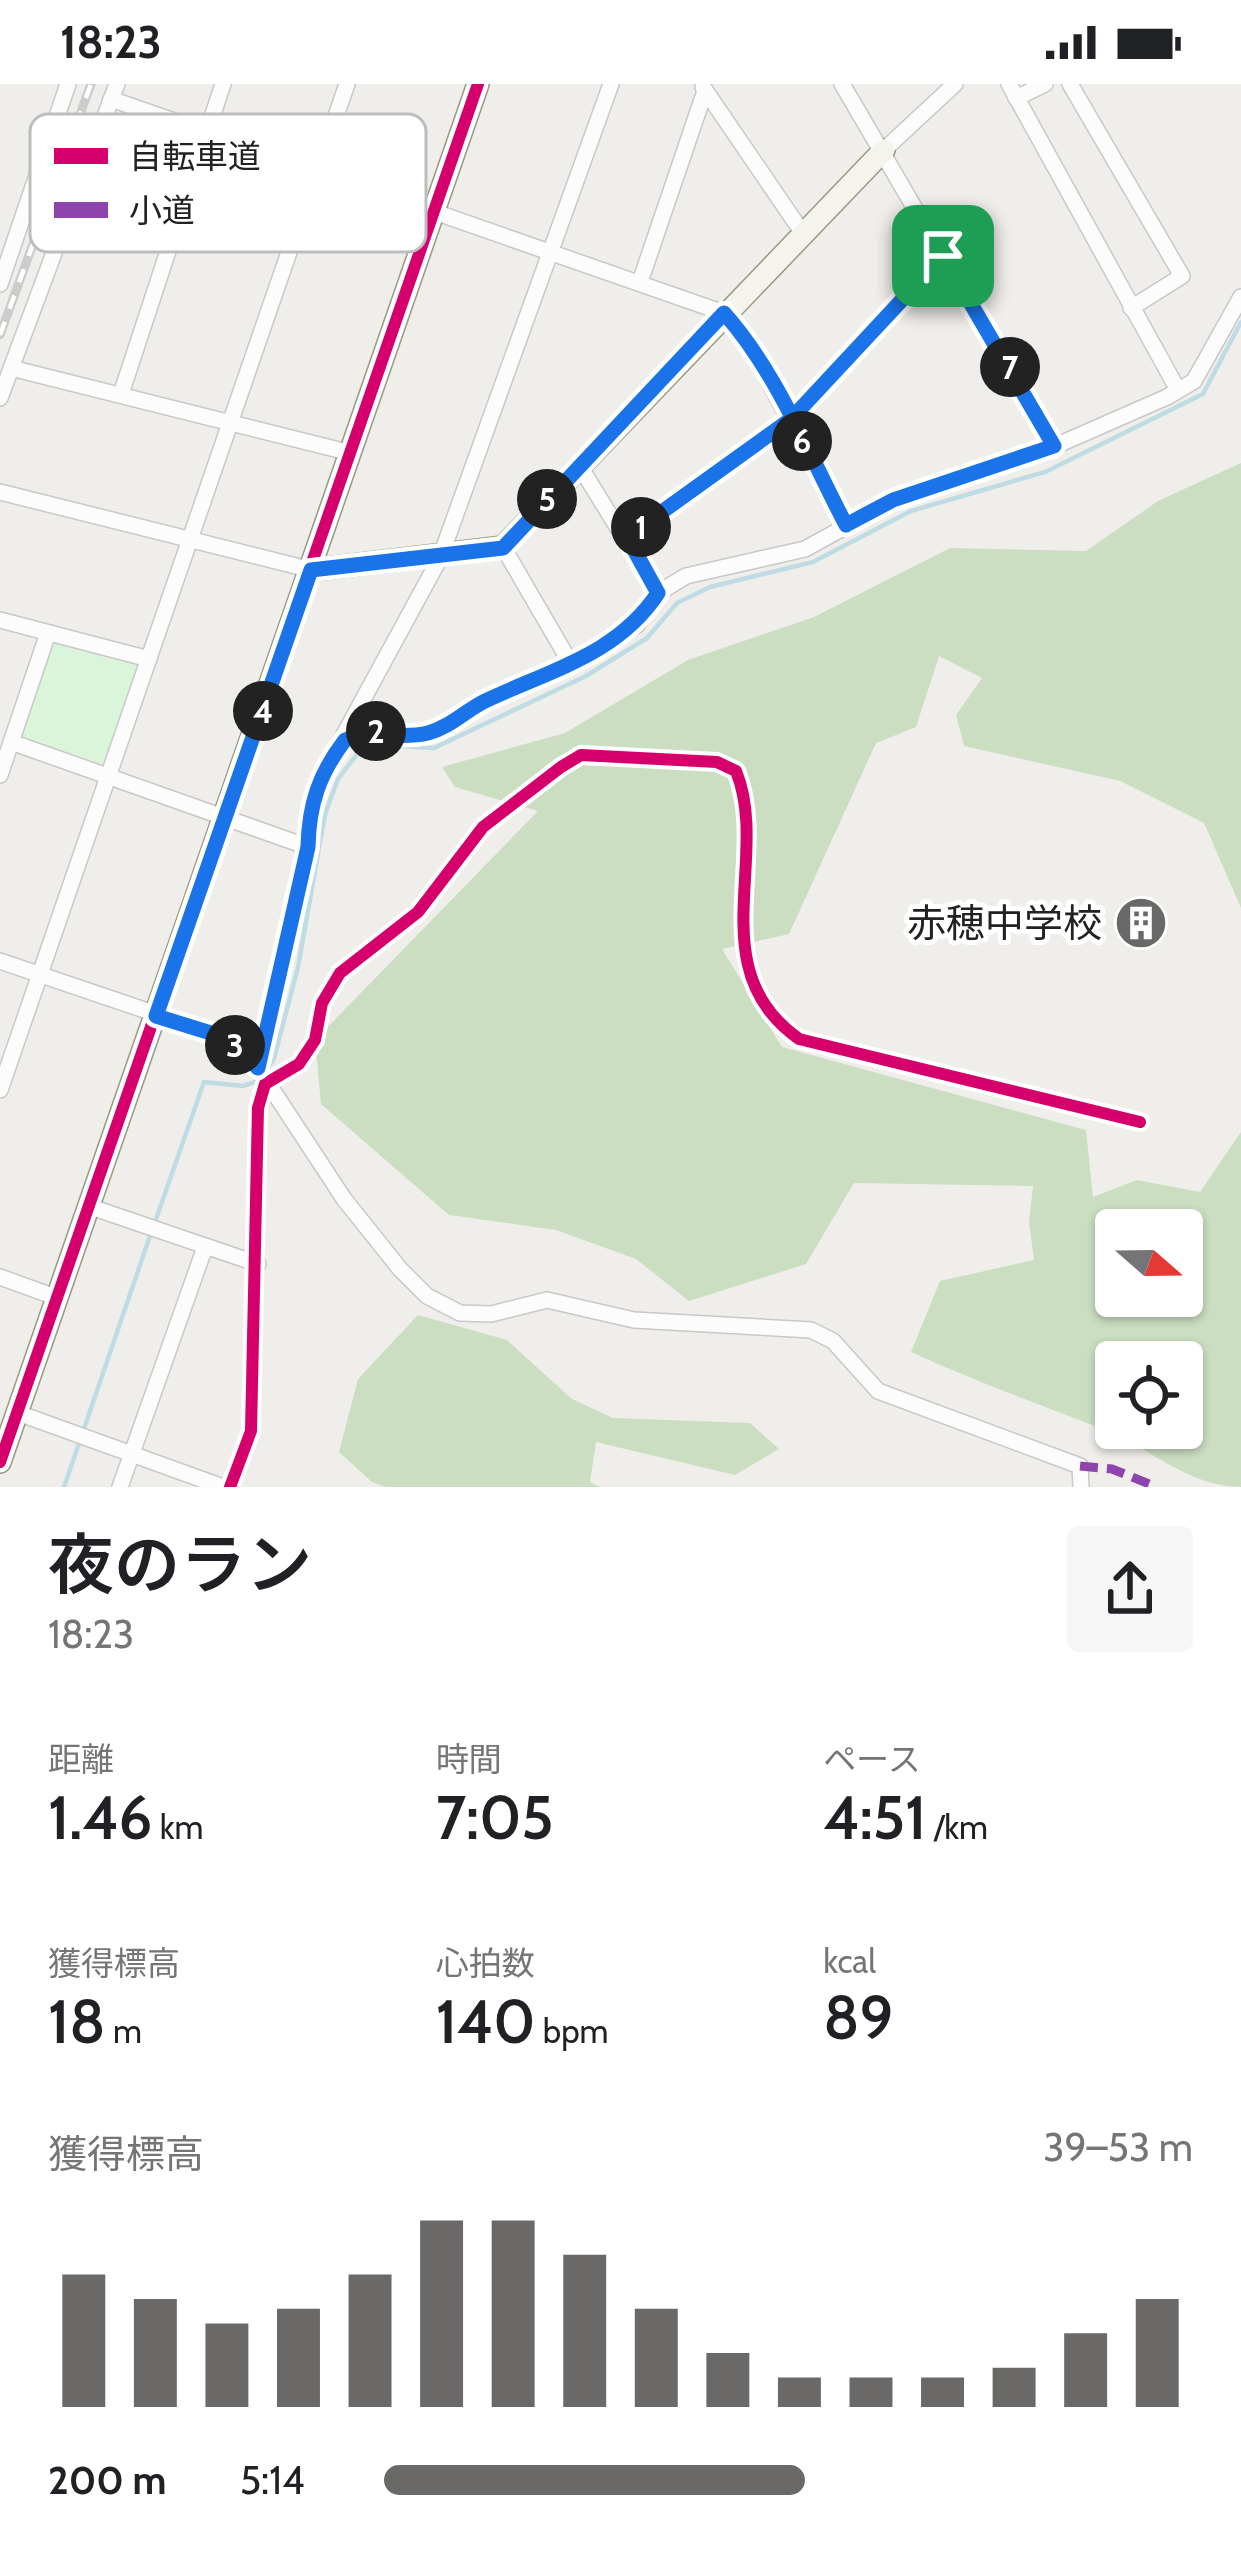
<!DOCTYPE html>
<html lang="ja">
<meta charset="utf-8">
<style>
:root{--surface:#fff;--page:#f6f6f6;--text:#202124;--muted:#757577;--accent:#6a6968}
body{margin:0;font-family:Cabin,"Noto Sans JP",sans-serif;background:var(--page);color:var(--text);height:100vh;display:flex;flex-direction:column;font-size:45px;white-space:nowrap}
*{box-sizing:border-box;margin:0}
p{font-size:39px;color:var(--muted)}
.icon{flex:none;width:66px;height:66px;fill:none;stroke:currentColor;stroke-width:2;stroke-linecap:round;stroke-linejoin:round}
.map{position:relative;height:1403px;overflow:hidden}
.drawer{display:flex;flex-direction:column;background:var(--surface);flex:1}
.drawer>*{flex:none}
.needle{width:78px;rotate:110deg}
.controls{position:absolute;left:1095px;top:1125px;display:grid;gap:24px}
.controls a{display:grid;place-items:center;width:108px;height:108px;border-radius:12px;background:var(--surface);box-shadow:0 3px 9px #0004;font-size:60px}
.pin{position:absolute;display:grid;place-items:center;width:102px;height:102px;color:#fff;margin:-51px;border-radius:24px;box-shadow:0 6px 18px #0006}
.km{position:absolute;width:60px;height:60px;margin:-30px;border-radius:50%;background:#222;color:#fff;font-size:33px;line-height:60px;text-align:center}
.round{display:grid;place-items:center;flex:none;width:126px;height:126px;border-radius:12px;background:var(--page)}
.headline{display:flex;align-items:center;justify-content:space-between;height:204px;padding:0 48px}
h1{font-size:66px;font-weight:600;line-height:90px}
.stats{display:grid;grid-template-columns:repeat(3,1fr);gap:18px;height:204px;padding:12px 48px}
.stats div{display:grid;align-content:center}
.stats b{font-size:60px;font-weight:600}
.stats small{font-size:33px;font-weight:400}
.stats p{font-size:33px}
.chart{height:336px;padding:24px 48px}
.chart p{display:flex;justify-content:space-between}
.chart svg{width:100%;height:216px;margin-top:12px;stroke:var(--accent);stroke-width:6}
ul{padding:0 48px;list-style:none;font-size:39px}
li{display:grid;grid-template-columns:192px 144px 1fr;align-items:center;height:90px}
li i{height:30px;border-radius:15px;background:var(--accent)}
.status{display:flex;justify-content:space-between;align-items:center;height:84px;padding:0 60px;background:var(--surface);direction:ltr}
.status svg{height:33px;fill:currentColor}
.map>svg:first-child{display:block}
</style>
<div class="status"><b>18:23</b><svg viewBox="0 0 49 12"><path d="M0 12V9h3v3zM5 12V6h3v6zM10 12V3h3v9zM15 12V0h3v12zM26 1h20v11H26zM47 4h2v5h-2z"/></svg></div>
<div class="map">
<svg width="1241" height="1403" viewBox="0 0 1241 1403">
<rect width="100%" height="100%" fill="#f0eeeb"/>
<!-- forest -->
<g fill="#cbdec1" fill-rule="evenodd">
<path d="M1241 379V824L1204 739 1120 697 964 662 956 631 982 594 939 572 916 643 876 659 789 850 722 865 782 963 1086 1046 1093 1113 1137 1096 1200 1108 1241 1048V1403C1189 1403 1150 1364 1103 1345 1039 1320 974 1297 911 1268L940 1197 1034 1176 1029 1138 1033 1102 854 1099 806 1180 689 1217 636 1175 556 1146 449 1131 321 1020 315 956 538 727 455 703 442 683 565 649 688 576 814 533 950 464 1086 467 1158 417ZM1116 1146H1182V1212H1116ZM1116 1278H1182V1344H1116Z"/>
<path d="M418 1231 507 1256 572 1315 613 1334 750 1339 779 1365 735 1391 596 1358 590 1398 600 1403H386L372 1398 339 1368 358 1295Z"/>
</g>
<!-- park -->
<path fill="#daf5da" d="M59 558 136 578 141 584 108 679 101 682 23 657 20 650 54 559Z"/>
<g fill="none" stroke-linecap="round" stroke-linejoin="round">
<!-- stream -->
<g stroke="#bfdbe3" stroke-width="4.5">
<path d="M265 988 274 975 298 883 325 730 338 695 358 669 379 661 434 664 586 592 647 554 677 519 710 503 813 478 911 427 1045 388 1203 310 1241 238"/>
<path d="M155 1138 204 998 243 1002 258 997"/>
<path d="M64 1403 151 1149"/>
</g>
<!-- street casing -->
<g stroke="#c9c8c7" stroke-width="18">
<g id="street">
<path d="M842 0 1054 362"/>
<path d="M1009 0 1178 306"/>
<path d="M1070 0 1182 192 1131 224"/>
<path d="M703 3 802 148"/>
<path d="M1016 14 1045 0"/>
<path d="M111 15 724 229 745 253 846 441"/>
<path d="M884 66 955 0"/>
<path d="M640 198 705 7"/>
<path d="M0 200 68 0"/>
<path d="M11 284 351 369"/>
<path d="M121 310 223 0"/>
<path d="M0 314 117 0"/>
<path d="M579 381 658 509"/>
<path d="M0 408 312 486"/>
<path d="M627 453 791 335 943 173"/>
<path d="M503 463 571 580"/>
<path d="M0 536 149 575"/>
<path d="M345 656 375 647 416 651 443 644 481 619 571 580 637 541 658 509 686 492 805 465 894 416 1037 370 1167 313 1194 297 1241 213"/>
<path d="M11 658 308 763"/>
<path d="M0 691 48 549"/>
<path d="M0 877 227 954 258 984 344 1115 400 1185 427 1212 460 1229 491 1230 547 1216 634 1236 811 1246 833 1257 878 1307 1080 1382 1081 1403"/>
<path d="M258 984 308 763 316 702 440 474 611 0"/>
<path d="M0 1006 347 0"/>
<path d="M91 1123 258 1180"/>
<path d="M0 1193 58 1214"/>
<path d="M18 1329 223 1403"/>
<path d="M120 1403 205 1163"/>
<path d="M230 1403 251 1347 258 1024 265 1000 299 980 315 956 322 919 340 889 418 828 483 743 561 683 581 671 717 678 736 687C771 773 700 885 799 955L1140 1038"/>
</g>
</g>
<!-- secondary casing -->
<g stroke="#999a82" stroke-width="24">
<g id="secondary">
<path d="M312 486 503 463 884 66"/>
<path d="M0 1378 478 0"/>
</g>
</g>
<!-- street -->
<use href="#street" stroke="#fdfcfc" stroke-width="15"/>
<!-- secondary -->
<use href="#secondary" stroke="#f4f4ed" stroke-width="21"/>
<!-- rail casing -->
<g stroke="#ccc" stroke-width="9">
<path id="rail" d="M0 251 91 0"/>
</g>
<!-- rail -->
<use href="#rail" stroke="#fff" stroke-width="4.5" stroke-dasharray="14" stroke-linecap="butt"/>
<!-- quiet -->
<path stroke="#8e44ad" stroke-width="9" stroke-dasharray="18 9" stroke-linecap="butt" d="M1080 1382 1112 1385 1157 1403"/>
<!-- cycleway casing -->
<g stroke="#fff" stroke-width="20">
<g id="cycleway">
<path d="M0 1378 478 0"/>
<path d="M230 1403 251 1347 258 1024 265 1000 299 980 315 956 322 919 340 889 418 828 483 743 561 683 581 671 717 678 736 687C771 773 700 885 799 955L1140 1038"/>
</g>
</g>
<!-- cycleway -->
<use href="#cycleway" stroke="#d6006c" stroke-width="12"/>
</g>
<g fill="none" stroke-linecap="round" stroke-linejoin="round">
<!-- route casing -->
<g stroke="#fff" stroke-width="24">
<path id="route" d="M943 172 791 335 627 453 658 509C617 571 550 586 485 617 465 627 450 643 428 649 399 656 377 645 345 656 319 690 309 720 308 763L258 984 227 954 156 932 311 486 503 464 724 229C777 288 809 371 846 441L893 416 1054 362 943 172"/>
</g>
<!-- route -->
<use href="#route" stroke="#1a73e8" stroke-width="15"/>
</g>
<!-- icons -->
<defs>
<g id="building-disc" transform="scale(2.7)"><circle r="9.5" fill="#6a6968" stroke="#fff"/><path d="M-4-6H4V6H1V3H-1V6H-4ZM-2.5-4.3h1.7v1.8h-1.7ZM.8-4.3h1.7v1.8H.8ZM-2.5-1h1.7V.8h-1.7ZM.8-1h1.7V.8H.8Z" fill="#fff"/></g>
</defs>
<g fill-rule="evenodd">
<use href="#building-disc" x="1141" y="839"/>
</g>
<g text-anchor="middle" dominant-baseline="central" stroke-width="10" stroke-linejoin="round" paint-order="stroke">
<!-- poi labels -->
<g font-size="39" fill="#222" stroke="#fff" text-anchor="end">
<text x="1102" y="839">赤穂中学校</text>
</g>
</g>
<!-- legend -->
<rect x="30" y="30" width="396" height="138" rx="18" fill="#fff" stroke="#bdbdbd" stroke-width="3"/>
<rect x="54" y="64" width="54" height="16" fill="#d6006c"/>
<rect x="54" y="118" width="54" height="16" fill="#8e44ad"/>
<g font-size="33" fill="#222">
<text x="129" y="84">自転車道</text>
<text x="129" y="138">小道</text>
</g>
</svg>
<div class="controls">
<a><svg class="needle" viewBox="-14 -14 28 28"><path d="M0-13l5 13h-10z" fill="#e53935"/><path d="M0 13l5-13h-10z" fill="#757577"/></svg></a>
<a><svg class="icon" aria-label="locate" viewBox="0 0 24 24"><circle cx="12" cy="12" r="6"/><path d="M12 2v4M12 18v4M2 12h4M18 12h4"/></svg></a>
</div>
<div class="pin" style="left:943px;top:172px;background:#1e9e55"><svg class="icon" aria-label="arrive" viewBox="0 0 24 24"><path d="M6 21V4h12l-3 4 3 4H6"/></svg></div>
<b class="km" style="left:641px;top:443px">1</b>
<b class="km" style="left:376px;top:647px">2</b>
<b class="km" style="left:235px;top:961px">3</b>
<b class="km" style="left:263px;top:627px">4</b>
<b class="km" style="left:547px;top:415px">5</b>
<b class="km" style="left:802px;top:357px">6</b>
<b class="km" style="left:1010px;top:283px">7</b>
</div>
<section class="drawer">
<div class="headline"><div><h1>夜のラン</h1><p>18:23</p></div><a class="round"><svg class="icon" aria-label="share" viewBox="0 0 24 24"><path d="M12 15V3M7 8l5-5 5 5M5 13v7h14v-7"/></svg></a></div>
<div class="stats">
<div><p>距離</p><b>1.46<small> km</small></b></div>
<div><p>時間</p><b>7:05</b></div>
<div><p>ペース</p><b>4:51<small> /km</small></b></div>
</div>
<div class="stats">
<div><p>獲得標高</p><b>18<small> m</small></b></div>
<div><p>心拍数</p><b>140<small> bpm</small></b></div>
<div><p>kcal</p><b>89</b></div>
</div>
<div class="chart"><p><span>獲得標高</span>39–53 m</p>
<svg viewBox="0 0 160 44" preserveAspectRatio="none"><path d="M5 44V17M15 44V22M25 44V27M35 44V24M45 44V17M55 44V6M65 44V6M75 44V13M85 44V24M95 44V33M105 44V38M115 44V38M125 44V38M135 44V36M145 44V29M155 44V22"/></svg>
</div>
<ul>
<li><b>200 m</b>5:14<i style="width:52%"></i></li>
</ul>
</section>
